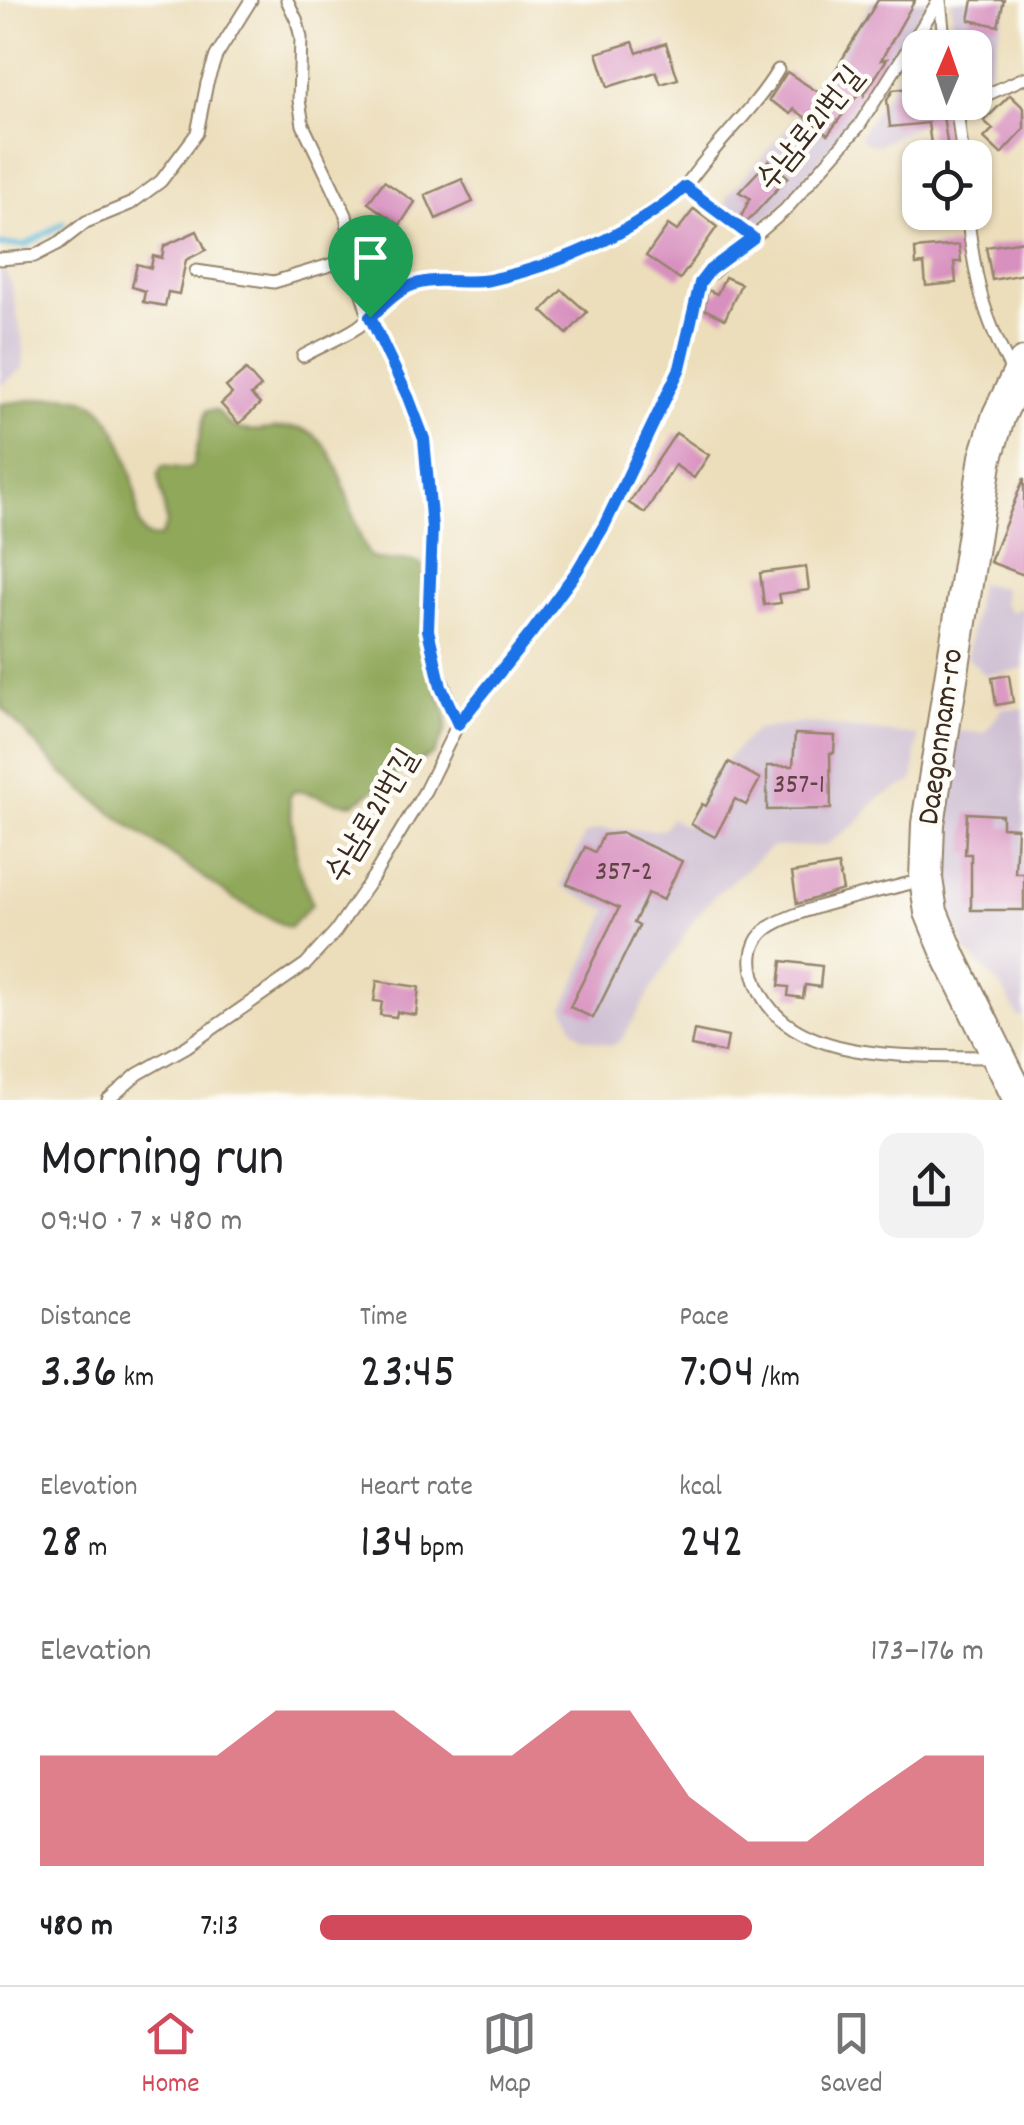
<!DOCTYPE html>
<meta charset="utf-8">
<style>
:root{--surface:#fff;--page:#f2f2f2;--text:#202124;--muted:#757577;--line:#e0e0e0;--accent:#d1495b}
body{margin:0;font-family:Dekko,"Poor Story",sans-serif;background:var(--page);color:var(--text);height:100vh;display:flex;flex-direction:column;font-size:38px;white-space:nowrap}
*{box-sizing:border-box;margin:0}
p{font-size:32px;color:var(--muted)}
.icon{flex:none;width:55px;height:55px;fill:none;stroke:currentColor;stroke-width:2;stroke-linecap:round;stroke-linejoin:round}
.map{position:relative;height:1100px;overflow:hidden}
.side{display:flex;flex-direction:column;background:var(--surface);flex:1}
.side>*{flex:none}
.needle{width:65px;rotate:2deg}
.fabs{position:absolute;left:902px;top:30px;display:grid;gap:20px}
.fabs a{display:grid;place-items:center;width:90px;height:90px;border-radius:20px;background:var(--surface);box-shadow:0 2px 8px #0004;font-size:50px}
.pin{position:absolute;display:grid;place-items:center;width:85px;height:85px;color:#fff;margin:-102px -42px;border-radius:50% 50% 50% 0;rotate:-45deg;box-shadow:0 0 10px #0007}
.pin .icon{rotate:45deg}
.round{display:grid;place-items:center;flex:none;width:105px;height:105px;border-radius:20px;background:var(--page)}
.headline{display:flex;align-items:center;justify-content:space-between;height:170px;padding:0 40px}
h1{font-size:55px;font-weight:600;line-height:75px}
.figures{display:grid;grid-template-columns:repeat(3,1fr);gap:15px;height:170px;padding:10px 40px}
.figures div{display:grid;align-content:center}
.figures b{font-size:50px;font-weight:600}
.figures small{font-size:28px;font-weight:400}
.figures p{font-size:28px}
.chart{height:280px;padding:20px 40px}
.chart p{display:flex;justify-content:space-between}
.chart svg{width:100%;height:180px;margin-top:10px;fill:var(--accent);opacity:.7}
ul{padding:0 40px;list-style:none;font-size:32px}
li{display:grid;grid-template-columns:160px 120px 1fr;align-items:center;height:75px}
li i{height:25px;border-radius:12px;background:var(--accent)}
.dock{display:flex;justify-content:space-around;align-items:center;height:140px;border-top:2px solid var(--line);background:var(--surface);font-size:28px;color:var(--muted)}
.dock a{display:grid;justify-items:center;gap:5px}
.dock .active{color:var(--accent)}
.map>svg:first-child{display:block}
</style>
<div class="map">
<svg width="1024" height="1100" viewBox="0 0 1024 1100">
<rect width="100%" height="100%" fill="#fdfcf7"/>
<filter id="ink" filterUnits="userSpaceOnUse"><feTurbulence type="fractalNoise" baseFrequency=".01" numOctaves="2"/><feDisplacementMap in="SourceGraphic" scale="20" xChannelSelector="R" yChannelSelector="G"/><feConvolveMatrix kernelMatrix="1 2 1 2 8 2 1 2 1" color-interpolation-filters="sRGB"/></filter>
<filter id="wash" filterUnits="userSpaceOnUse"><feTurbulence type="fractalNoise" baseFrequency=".0048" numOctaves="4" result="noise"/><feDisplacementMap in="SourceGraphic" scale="40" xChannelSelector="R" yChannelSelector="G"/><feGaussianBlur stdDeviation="2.25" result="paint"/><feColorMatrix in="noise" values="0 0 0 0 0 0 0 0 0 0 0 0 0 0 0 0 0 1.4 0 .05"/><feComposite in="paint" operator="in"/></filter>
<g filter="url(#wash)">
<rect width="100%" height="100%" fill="#ecdebb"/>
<!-- industrial -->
<g fill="#cdbed2">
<path d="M873 0H928L848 126 781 205 758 224 748 223 728 206 726 198 811 100Z"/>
<path d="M951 0H1009L987 74 978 82 975 83V48L954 47Z"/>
<path d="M927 39 938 47 920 48V102L948 103 949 117 922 124 878 145 865 143 860 135 920 42Z"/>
<path d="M0 271 4 272 11 284 24 349 23 368 0 386Z"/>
<path d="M979 583 1004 588 1003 604 1011 612 1024 607V669L985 675 967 657Z"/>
<path d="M1003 708 1024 709V1017H1018L1003 989 967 951 943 894 941 864 945 799 955 731 985 733Z"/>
<path d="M805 723 918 736 913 781 879 798 856 824 825 846 772 847 714 896 694 919 622 1039 612 1046 583 1038 574 1030 564 1006 609 910 561 887 585 834 599 829 663 830 671 818 685 826 718 769 755 730Z"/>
</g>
<!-- forest -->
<path fill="#90a85a" stroke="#66693c" stroke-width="2.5" d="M63 396C74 397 85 398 94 404 119 420 131 468 136 496 138 507 136 526 145 534 150 539 153 537 160 537L167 524 158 474 162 466 187 469 193 465 206 411 216 410C221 414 227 423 232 426 259 441 295 412 322 442 345 467 351 526 370 557 387 565 406 555 422 565L426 658 446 714V729L434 754 401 770 355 803C333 806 315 791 294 791L289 798 297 862 312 904 289 928 234 899 119 818 63 774 0 705V404Z"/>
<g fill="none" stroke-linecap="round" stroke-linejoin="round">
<!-- stream -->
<path stroke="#5ab8d8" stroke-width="6" d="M0 245H26L63 223"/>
</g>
<g id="blocks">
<!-- building -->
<g fill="#d890bf">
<path d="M878 0H915L881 60 887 59 864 95 863 88 828 134 794 109 791 114 769 100 787 72 821 94Z"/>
<path d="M973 0H1004L998 26 969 20Z"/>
<path d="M633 42 637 53 666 43 678 79 661 84 656 72 608 87 597 53Z"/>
<path d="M920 87V102H941L948 149 932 151 928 123 890 127 887 100 893 90Z"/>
<path d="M1010 95 1024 108V129L1001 154 984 138 993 129 984 121Z"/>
<path d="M769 160 788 177 747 222 741 217 750 198 739 192Z"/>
<path d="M462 179 473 202 436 219 425 195Z"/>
<path d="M384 181 415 202 400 225 368 203Z"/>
<path d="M694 209 717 227 680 279 646 256 668 225 677 231Z"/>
<path d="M197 231 206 250 186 260 179 294 168 292 165 306 143 302 145 291 132 287 137 264 151 268 153 256 162 258 164 246Z"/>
<path d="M1024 241V274L992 280 986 247Z"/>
<path d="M959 245 961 262H954L956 283 926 286 924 264 916 265 915 249Z"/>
<path d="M725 277 741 284 725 319 704 309 708 290 717 294Z"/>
<path d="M562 290 587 312 567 334 542 311Z"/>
<path d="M246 370 261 387 251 395 260 404 239 424 221 404 232 394 226 387Z"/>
<path d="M676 433 709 455 694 478 675 465 645 513 629 503Z"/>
<path d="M1024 478V575L990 562Z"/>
<path d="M806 567 809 590 779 594 781 603 764 605 760 573Z"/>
<path d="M1009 675 1013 702 996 705 992 678Z"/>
<path d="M795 734 835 736 834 753H830L831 809 767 810V766H793Z"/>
<path d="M729 762 760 779 746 805 735 799 715 837 691 824 702 804 706 806Z"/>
<path d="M967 813 1002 815V827L1017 828 1015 873H1024V910H971V854H965Z"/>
<path d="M622 833 682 861 663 900 648 893 634 923 639 926 593 1018 570 1007 619 908 567 884 585 847 595 852 603 835Z"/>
<path d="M838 865 843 890 797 904 792 873Z"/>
<path d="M782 961 822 966 820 987 805 985 803 998 788 996 789 987 779 986Z"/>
<path d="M377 981 419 987 416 1015 397 1012 396 1017 380 1015 382 1002 374 1001Z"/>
<path d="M694 1030 728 1037 725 1053 691 1046Z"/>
</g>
</g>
</g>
<g filter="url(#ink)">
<use href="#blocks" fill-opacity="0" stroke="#94846c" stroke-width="2.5"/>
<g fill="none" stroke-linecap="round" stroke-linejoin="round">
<!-- lane casing -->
<g stroke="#94846c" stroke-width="15">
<g id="lane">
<path d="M287 0 297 21 301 38 299 100 303 125 346 215 356 274 369 317 408 397 424 439 432 528 428 630 431 652 458 724"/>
<path d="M940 0 945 48"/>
<path d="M975 100 1024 78"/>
<path d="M956 102 963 158"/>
<path d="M685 187C713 145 752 113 778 70"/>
<path d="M967 212C975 280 982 314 1014 375"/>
<path d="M0 259 34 256 59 243 86 222 130 204 161 181 197 133 207 83 216 56 251 0"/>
<path d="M196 271 274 282 353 258"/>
<path d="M303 356C321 346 341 338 358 327 376 314 392 292 413 285 438 276 465 285 490 280 559 264 632 233 685 187L753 238"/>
<path d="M922 880C884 891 798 907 768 928 752 940 749 958 754 976 779 1067 918 1055 992 1057"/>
<path d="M108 1100 138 1074 186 1047 306 964 335 932 373 877 425 791 458 724 532 632 577 571 604 526 680 368 700 283 785 210 859 126 939 0"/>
</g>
</g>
<!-- secondary casing -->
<g stroke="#94846c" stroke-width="36">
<path id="secondary" d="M1020 1100 950 958 931 912 926 879 928 824 986 457 999 415 1024 364"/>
</g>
<!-- lane -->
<use href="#lane" stroke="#fff" stroke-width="11"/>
<!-- secondary -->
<use href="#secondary" stroke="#fff" stroke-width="32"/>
</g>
</g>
<g fill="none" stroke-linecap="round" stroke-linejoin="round" filter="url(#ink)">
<!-- route casing -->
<g stroke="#fff" stroke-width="20">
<path id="route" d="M685 187 753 238 710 270 700 283 680 368 604 526 577 571 532 632 458 724 441 687 428 630 432 528 424 439 408 397 370 317C382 307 397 290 413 285 437 276 465 285 490 280 559 265 632 234 685 187Z"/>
</g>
<!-- route -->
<use href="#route" stroke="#1a73e8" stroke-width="12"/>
</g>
<g text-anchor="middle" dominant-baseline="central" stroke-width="9" stroke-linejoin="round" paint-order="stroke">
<!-- number labels -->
<g font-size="28" fill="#624446">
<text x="799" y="787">357-1</text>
<text x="624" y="874">357-2</text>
</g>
<!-- street labels -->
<g font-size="32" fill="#3b2a1e" stroke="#fdfcf7">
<text transform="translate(812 130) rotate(-51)">수남로21번길</text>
<text transform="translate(943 737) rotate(-82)">Daegonnam-ro</text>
<text transform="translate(374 817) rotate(-59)">수남로21번길</text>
</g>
</g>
</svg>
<div class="fabs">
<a><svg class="needle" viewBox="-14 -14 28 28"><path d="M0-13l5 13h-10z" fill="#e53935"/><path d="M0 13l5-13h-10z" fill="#757577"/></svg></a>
<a><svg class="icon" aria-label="locate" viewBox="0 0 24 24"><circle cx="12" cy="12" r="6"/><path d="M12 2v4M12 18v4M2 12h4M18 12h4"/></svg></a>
</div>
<div class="pin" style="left:370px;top:317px;background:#1e9e55"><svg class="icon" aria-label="arrive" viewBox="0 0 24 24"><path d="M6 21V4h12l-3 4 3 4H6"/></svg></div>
</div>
<section class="side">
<div class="headline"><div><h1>Morning run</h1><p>09:40 · 7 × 480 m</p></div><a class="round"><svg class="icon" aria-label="share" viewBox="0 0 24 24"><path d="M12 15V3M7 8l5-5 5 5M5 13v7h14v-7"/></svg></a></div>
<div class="figures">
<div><p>Distance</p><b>3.36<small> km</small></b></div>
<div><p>Time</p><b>23:45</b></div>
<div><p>Pace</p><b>7:04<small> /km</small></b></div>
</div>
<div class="figures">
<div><p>Elevation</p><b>28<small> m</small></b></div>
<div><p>Heart rate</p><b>134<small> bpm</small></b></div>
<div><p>kcal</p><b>242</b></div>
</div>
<div class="chart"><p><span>Elevation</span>173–176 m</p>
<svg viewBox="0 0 160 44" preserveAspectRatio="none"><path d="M0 44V17L10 17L20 17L30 17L40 6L50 6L60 6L70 17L80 17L90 6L100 6L110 27L120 38L130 38L140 27L150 17L160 17V44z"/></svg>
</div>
<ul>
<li><b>480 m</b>7:13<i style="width:65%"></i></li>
</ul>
</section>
<nav class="dock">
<a class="active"><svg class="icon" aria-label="home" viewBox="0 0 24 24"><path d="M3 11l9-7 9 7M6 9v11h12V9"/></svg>Home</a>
<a><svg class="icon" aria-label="map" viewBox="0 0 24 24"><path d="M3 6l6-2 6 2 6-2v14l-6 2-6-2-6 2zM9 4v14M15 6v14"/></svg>Map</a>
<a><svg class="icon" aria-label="saved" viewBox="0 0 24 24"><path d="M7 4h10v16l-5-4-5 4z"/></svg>Saved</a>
</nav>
